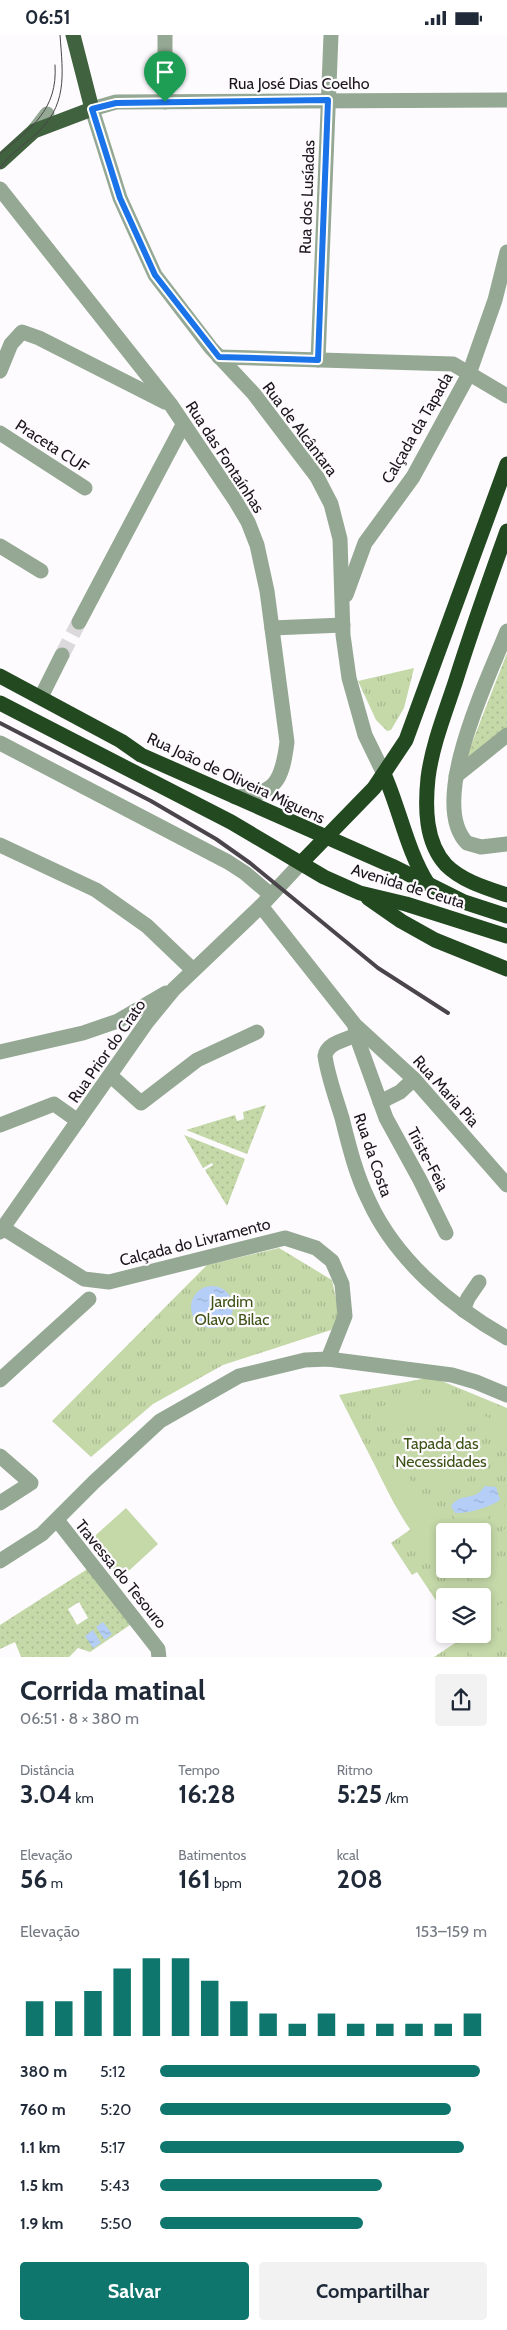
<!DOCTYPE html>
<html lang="pt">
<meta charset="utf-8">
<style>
:root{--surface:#fff;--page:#f2f2f3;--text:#1f2937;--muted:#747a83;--accent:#0f766e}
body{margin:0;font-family:Cabin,sans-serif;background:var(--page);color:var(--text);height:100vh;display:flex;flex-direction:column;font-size:19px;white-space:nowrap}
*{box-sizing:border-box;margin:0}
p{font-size:16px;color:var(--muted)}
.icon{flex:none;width:28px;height:28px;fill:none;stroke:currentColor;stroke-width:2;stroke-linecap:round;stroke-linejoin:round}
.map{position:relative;height:1622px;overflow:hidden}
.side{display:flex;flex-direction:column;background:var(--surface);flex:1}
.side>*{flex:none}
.fabs{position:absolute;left:436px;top:1488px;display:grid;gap:10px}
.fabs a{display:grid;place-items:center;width:55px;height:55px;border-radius:5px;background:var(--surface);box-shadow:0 2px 8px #0003;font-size:25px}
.pin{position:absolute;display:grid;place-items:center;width:42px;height:42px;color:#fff;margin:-51px -21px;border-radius:50% 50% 50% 0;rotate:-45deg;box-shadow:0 0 5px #0007}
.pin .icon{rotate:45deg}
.round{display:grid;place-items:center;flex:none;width:52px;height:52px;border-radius:5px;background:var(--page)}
.headline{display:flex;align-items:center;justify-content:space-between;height:85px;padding:0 20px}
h1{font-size:28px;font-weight:800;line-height:38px}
.stats{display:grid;grid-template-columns:repeat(3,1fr);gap:8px;height:85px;padding:5px 20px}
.stats div{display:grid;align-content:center}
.stats b{font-size:25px;font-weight:800}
.stats small{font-size:14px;font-weight:400}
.stats p{font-size:14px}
.chart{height:140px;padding:10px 20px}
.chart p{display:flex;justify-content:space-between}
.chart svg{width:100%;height:90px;margin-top:5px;stroke:var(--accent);stroke-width:6}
.action{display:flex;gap:10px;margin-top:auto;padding:10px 20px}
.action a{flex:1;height:58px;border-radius:5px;background:var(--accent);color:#fff;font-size:20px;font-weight:800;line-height:58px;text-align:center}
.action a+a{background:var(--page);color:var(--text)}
ul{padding:0 20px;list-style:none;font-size:16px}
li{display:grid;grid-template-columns:80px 60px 1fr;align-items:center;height:38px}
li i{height:12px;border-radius:6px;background:var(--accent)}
.status{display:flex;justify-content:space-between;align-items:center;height:35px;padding:0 25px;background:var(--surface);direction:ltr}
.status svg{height:14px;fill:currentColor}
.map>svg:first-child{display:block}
</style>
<div class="status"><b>06:51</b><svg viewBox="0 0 49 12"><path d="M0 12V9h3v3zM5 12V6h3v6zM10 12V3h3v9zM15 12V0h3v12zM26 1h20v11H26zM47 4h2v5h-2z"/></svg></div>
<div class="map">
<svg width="507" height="1623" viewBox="0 0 507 1623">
<defs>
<pattern id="grass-dots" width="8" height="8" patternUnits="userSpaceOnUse" patternTransform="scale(1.25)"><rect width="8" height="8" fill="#c4d8a8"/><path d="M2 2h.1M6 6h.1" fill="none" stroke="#a8b990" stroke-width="1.8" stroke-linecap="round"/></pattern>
<pattern id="park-tufts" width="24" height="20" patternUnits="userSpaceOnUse" patternTransform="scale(1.25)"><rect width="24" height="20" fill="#c4d8a8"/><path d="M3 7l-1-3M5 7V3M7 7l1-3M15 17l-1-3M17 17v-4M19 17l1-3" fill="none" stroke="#a8b990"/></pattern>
<pattern id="water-ripples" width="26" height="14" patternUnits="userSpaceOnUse" patternTransform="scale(1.25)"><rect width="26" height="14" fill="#b4cef7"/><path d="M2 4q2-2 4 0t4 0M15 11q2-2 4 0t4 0" fill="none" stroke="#9ab0d3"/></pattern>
</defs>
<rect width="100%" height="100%" fill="#fdfbfe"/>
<!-- grass -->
<g fill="url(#grass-dots)" fill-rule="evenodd">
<path d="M507 618V694L463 731Z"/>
<path d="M266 1070 247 1119 186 1095 235 1080 237 1086 244 1084 243 1077Z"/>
<path d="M184 1100 245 1124 227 1171 205 1135 213 1130 212 1128 203 1133Z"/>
<path d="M89 1533 130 1590 90 1617 78 1613 69 1622H21L15 1607 0 1614V1590ZM79 1567 88 1583 77 1590 68 1574Z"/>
</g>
<!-- park -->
<g fill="url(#park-tufts)" fill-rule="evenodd">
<path d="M414 633 404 673 391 695 387 696 376 685 358 646Z"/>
<path d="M279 1213 332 1245 340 1282 331 1295 223 1330 153 1369 91 1422 52 1386 207 1230Z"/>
<path d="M432 1342 507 1373V1622H434L461 1604 458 1599H482V1561H445V1579L417 1537 412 1540 391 1508 411 1494 394 1468 339 1360ZM445 1496H482V1534H445Z"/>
</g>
<!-- garden -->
<g fill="#c4d8a8">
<path d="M431 1359 507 1390V1421L484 1392 454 1387 395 1390 380 1372 407 1362Z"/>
<path d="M466 1403C480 1406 489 1413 488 1427 473 1441 459 1453 438 1454L426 1438 401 1420 400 1415 407 1407Z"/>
<path d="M382 1431C413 1434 433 1472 447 1496H445V1526L443 1527C414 1512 391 1463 377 1434Z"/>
<path d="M503 1464 506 1467 503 1473 488 1482 482 1496H464L447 1473 451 1471 455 1478 466 1479Z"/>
<path d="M126 1473 158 1509 121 1543 88 1507Z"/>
<path d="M507 1492V1514L499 1504 503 1495Z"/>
<path d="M491 1523 507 1529V1551C491 1553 481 1556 469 1542L472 1534H482L483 1525Z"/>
<path d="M507 1566V1603L501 1595 498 1570Z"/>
<path d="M483 1587 493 1622H473L458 1599H482Z"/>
</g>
<!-- water -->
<g fill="url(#water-ripples)">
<circle cx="212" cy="1272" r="21"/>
<path d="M485 1451 496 1452 500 1465C490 1472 467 1479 455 1478L451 1471C462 1456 473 1468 485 1451Z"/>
<path d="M103 1587 112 1599 105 1605 96 1592Z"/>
<path d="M93 1595 101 1608 93 1613 85 1601Z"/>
</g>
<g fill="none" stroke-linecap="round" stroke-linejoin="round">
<!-- minor-tunnel -->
<path stroke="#dbd9dc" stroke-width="15" stroke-dasharray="15 8" stroke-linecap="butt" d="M62 620 79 587"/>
<!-- minor -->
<g stroke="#95a893" stroke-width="15">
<path d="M165 67V0"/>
<path d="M34 96 47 79"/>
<path d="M0 154 171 370 235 465 248 487 257 510 267 556 287 707C282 746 276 759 235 762"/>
<path d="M219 322 453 329 507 361"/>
<path d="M318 325 331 0"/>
<path d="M0 336 11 309 22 297 39 303 165 367"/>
<path d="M0 398 85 453"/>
<path d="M0 511 41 536"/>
<path d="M346 560 365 508 413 442 469 339 495 265 507 217"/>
<path d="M79 587 183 390"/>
<path d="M272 593 343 590"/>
<path d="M507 596C489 642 427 767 467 808L481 812 507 809"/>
<path d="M41 662 62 620"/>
<path d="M0 708 228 827 245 838 271 860"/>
<path d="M384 739 365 700 349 643 343 600 340 504 331 469 317 442 254 359 211 313 155 240 120 163 92 74 116 67 507 65"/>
<path d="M456 741 507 700"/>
<path d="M0 810 96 855 147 891 193 935"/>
<path d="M261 871 355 990 414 1044 507 1150"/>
<path d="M355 991 356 1000 386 1083 420 1145 446 1198"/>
<path d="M356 1000C345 1005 327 1008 325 1021 328 1042 336 1063 342 1083 349 1111 356 1140 369 1166 396 1225 452 1272 507 1303"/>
<path d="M0 1017 83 998 118 986 166 958"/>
<path d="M111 1041 141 1068 197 1025 257 997"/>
<path d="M380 1067 400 1057 414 1044"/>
<path d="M0 1090 54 1069 78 1086"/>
<path d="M3 1193 84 1244 109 1247 285 1203 316 1213 332 1226 342 1249 345 1281 328 1324"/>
<path d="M0 1197 147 987 174 954 261 871 301 828"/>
<path d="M463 1275 468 1263 479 1247"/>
<path d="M0 1345 89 1264"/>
<path d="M0 1421 31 1448 0 1468"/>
<path d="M57 1485 158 1614 159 1623"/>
<path d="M0 1526 42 1499 94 1447 160 1386 239 1341 305 1325 328 1324 452 1340 476 1347 507 1360"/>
</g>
<!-- major -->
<path stroke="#41623e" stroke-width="15" d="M0 127 34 96 92 74 73 0"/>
<!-- highway -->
<g stroke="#234920" stroke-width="15">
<path d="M507 496C489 546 471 597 455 648 445 678 432 711 428 743 425 772 425 807 446 830 462 846 486 853 507 860"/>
<path d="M0 641 121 706 141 720 392 831 464 867 507 881"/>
<path d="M0 668 231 787 324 842 360 858 406 869 507 901"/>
<path d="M384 739C400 775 407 816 428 849"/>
<path d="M301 828 374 753 406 705 507 429"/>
<path d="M368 863 401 886 435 905 507 934"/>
</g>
<!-- tram -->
<g stroke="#49454a" stroke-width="1">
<path d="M0 119C31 93 58 75 55 30"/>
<path d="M0 133C9 120 22 111 34 101 68 71 63 41 60 0"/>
</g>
<!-- rail -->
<path stroke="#49454a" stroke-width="4" d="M0 688 151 766 216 804 250 828 378 933 448 978"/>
</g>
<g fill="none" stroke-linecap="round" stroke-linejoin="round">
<!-- route casing -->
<g stroke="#fff" stroke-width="10">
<path id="route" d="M328 65 318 325 219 322 155 240 120 163 92 74 116 68Z"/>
</g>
<!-- route -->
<use href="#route" stroke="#1a73e8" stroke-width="6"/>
</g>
<g text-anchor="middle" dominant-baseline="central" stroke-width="4.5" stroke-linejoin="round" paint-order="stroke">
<!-- street labels -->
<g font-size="16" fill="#1b161b" stroke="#fdfbfe">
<text x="299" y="48">Rua José Dias Coelho</text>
<text transform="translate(307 162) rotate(-88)">Rua dos Lusíadas</text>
<text transform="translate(417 393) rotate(-60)">Calçada da Tapada</text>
<text transform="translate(300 394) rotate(53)">Rua de Alcântara</text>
<text transform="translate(52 411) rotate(33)">Praceta CUF</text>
<text transform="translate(225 422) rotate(57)">Rua das Fontaínhas</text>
<text transform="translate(236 743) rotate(25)">Rua João de Oliveira Miguens</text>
<text transform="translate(408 851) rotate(17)">Avenida de Ceuta</text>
<text transform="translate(107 1016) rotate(-55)">Rua Prior do Crato</text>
<text transform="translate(446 1056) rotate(48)">Rua Maria Pia</text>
<text transform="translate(373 1120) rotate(71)">Rua da Costa</text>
<text transform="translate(428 1124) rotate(62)">Triste-Feia</text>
<text transform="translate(195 1207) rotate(-14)">Calçada do Livramento</text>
<text transform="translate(121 1539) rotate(51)">Travessa do Tesouro</text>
</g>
<!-- park labels -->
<g font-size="16" fill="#3e5316" stroke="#fdfbfe">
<text x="232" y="1266">Jardim<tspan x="232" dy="18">Olavo Bilac</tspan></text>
<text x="441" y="1408">Tapada das<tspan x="441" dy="18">Necessidades</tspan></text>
</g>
</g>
</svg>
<div class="fabs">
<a><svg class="icon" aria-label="locate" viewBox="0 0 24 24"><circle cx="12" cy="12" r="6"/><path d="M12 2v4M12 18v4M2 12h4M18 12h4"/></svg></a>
<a><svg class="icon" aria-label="layers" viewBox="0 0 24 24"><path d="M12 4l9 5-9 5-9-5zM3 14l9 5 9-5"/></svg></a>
</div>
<div class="pin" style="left:165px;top:67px;background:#1e9e55"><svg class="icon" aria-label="arrive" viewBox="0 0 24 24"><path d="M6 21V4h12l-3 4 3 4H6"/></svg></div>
</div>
<section class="side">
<div class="headline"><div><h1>Corrida matinal</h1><p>06:51 · 8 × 380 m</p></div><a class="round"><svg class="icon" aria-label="share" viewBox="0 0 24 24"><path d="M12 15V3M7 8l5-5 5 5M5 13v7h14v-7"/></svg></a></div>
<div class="stats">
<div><p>Distância</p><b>3.04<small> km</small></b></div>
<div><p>Tempo</p><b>16:28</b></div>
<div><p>Ritmo</p><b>5:25<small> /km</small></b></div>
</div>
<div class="stats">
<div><p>Elevação</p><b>56<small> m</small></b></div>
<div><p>Batimentos</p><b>161<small> bpm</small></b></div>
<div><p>kcal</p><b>208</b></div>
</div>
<div class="chart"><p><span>Elevação</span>153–159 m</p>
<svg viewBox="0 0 160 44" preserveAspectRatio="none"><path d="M5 44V27M15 44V27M25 44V22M35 44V11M45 44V6M55 44V6M65 44V17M75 44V27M85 44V33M95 44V38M105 44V33M115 44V38M125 44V38M135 44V38M145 44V38M155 44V33"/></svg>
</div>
<ul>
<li><b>380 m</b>5:12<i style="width:98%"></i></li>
<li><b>760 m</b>5:20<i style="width:89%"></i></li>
<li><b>1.1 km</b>5:17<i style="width:93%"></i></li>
<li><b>1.5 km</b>5:43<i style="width:68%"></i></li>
<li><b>1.9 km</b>5:50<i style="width:62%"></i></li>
</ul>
<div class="action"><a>Salvar</a><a>Compartilhar</a></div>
</section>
